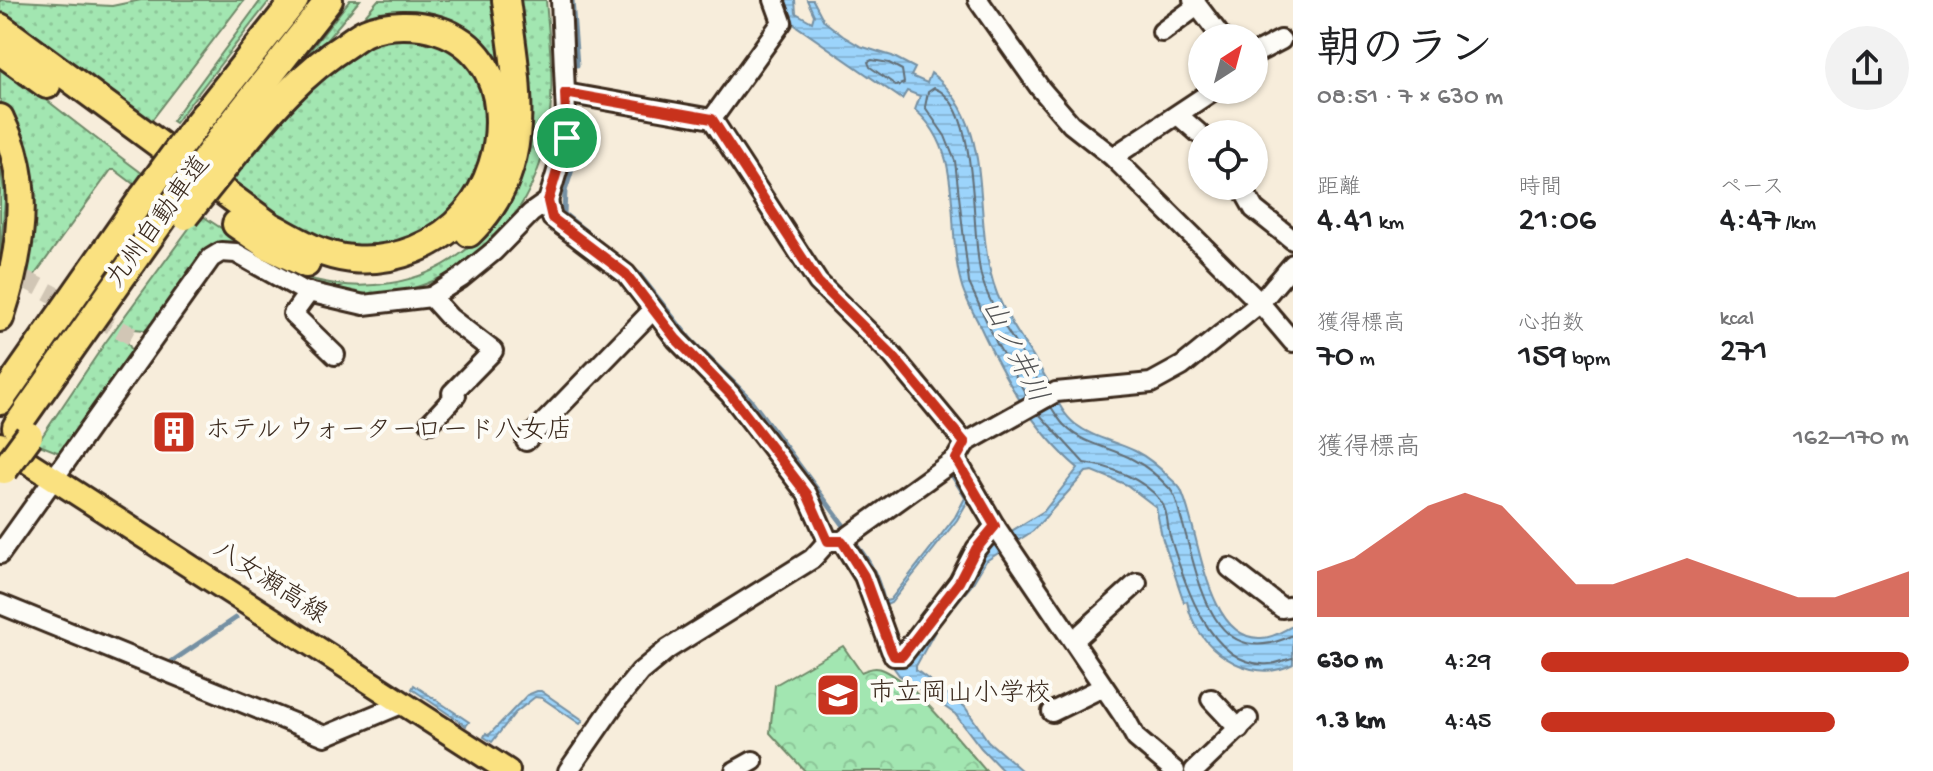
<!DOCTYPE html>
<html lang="ja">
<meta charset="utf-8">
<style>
:root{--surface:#fff;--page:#f2f2f2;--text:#202124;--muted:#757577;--accent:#c8321e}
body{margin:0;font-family:"Gochi Hand","Klee One",sans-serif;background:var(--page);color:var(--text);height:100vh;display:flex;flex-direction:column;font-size:30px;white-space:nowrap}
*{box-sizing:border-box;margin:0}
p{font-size:26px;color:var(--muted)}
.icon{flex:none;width:44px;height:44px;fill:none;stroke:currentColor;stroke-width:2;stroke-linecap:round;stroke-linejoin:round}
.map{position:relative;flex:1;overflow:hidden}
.details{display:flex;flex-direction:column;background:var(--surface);width:640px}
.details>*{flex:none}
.needle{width:52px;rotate:36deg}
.controls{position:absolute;left:1188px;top:24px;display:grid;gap:16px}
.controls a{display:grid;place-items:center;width:80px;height:80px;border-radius:50%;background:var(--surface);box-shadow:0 2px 6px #0004;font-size:40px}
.pin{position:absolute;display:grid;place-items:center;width:68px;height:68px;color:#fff;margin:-34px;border:4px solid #fff;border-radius:50%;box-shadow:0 2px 8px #0007}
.round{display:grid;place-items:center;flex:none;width:84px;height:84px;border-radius:42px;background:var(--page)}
.overview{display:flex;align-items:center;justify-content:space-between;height:136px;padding:0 24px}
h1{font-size:44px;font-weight:600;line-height:60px}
.figures{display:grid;grid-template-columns:repeat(3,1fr);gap:12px;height:136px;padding:8px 24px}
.figures div{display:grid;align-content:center}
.figures b{font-size:34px;font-weight:600}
.figures small{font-size:22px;font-weight:400}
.figures p{font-size:22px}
.chart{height:224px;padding:16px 24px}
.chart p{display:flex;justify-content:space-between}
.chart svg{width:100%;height:144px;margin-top:8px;fill:var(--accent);opacity:.7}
ul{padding:0 24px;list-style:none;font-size:26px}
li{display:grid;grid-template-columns:128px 96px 1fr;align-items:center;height:60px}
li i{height:20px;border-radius:10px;background:var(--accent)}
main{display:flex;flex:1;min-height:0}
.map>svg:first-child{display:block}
</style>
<main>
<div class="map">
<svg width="1293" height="771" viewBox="0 0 1293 771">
<defs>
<pattern id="grass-dots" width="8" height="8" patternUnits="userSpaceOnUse" patternTransform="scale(2)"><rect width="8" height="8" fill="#a2e6b1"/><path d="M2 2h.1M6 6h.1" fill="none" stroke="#8cc598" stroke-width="1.8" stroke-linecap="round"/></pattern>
<pattern id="park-crowns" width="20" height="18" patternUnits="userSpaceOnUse" patternTransform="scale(2)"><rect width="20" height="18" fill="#a2e6b1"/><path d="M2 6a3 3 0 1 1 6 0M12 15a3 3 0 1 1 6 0" fill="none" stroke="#8cc598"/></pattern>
<pattern id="water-rules" width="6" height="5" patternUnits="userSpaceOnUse" patternTransform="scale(2)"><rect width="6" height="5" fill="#9cd4fb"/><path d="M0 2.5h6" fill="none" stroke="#87b6d7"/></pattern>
</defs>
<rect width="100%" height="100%" fill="#f7eddb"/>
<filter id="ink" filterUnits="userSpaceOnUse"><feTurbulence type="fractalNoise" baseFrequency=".0125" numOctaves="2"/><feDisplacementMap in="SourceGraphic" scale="16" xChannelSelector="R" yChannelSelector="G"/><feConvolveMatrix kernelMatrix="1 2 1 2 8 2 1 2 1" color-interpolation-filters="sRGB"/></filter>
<g filter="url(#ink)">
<!-- grass -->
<g fill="url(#grass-dots)" stroke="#6e8868" stroke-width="2">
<path d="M0 0 112 6 141 0H244L148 125 0 15Z"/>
<path d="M261 0H270L175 123 172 121Z"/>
<path d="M350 0H360L309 61 304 58Z"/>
<path d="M378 0H495L509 91C498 74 488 54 476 38 448 1 391 13 355 27Z"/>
<path d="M515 0H546C549 38 554 77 550 115 544 182 507 245 446 275 418 289 390 297 359 294 310 289 267 264 223 244L210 248 152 327 145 330 134 329 126 340 134 354 68 449 57 452 37 444 105 343 190 227 115 170H111L12 306 16 142 0 99V64C80 125 159 191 245 243 267 256 290 273 315 280 363 292 418 285 459 255 552 187 529 98 515 0Z"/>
<path d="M391 35H416L443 44 463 57 479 75 493 117 490 143 458 211 412 242 355 251 315 239 223 183 332 62Z"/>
<path d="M0 160 5 200 0 261Z"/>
</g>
<!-- park -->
<path fill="url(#park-crowns)" stroke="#6e8868" stroke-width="2" d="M843 646 861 672C868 669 876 666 884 670 918 686 961 743 986 771H805L770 733 775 685Z"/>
<!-- water -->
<g fill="url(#water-rules)" stroke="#7590a3" stroke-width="2">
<path d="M785 0H795L796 13 812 22 814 15 807 0H813L824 21 843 36 860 46 892 56 915 68 911 76 927 83 931 73C1004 130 965 231 1002 305 1014 330 1032 354 1046 378 1055 394 1060 412 1075 424 1093 438 1115 441 1135 451 1147 457 1160 468 1169 477 1173 481 1179 485 1181 490 1199 527 1205 638 1259 638 1271 639 1282 631 1293 626V664C1250 687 1194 647 1187 601L1184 602 1162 537 1156 507 1127 485 1093 471 1086 472 1033 531 986 561 971 586 939 624 916 666V670L965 707 988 741 1022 771H1003L981 748 955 714 899 675 894 668 979 551 1044 511 1078 468C1032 429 1003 376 978 322 972 310 964 296 961 283 945 226 966 152 915 110L920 96 907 91 902 99 795 25Z"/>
<path d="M954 474 969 499 957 520 891 603 886 605 897 643 853 550 858 545C873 563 879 579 885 601L890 600 955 517 965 498 951 476Z"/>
<path d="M414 685 469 722 466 726 412 689Z"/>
<path d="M537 691H541L583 720 580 724 542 698 535 697 515 713 492 742 484 737 486 733 489 735 527 695Z"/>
</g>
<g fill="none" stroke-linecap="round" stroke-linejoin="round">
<!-- shore -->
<g stroke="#626e76" stroke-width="2">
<path d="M872 60 889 63 902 70 904 83 897 86 870 67 868 62Z"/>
<path d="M1027 396 997 344 969 283 955 161 945 136 925 107 928 92 934 88C982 106 969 237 982 279 994 318 1023 351 1042 388"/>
<path d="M1051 407C1056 414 1060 422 1066 427 1084 445 1110 447 1132 459 1146 466 1160 478 1170 489 1177 497 1178 508 1181 518 1199 575 1209 676 1293 635"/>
<path d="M1039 414 1084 463C1110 466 1144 479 1160 500 1168 510 1167 525 1170 536 1183 580 1210 669 1269 664 1278 664 1285 659 1293 658"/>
</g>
<!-- stream -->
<g stroke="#7590a3" stroke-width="5">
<path d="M572 0 577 65"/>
<path d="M579 148 565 191 564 214 609 250"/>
<path d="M629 266 639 274 690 339 750 399 845 527"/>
<path d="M41 611 54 616"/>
<path d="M168 664 236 618"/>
</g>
<!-- minor-tunnel -->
<path stroke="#d1c6b5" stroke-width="18" stroke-dasharray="18 9" stroke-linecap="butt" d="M0 266 132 336"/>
<!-- minor casing -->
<g stroke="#3b2a1e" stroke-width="24">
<g id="minor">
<path d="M774 0 782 22 712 119 818 282 893 356 965 443"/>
<path d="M978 0 1040 88 1071 124 1113 157 1260 303 1293 342"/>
<path d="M1193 0 1222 38"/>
<path d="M1162 32 1197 6"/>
<path d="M1254 54 1281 40"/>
<path d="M565 93 712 119"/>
<path d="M1178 115 1202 136"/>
<path d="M1113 157 1214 90"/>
<path d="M1241 186 1254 209 1293 240"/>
<path d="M548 201 552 218 626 274 676 339 730 394 807 494 828 541"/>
<path d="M309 292 293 314 335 355"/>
<path d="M430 423 456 395 452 393 493 351 450 318 431 297"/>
<path d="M526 441 653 310"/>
<path d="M956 459 995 526 1125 718 1136 738 1175 771"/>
<path d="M842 541 864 576 891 650 894 656H902L959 582 976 549 995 526"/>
<path d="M0 554 211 258 221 252 236 253 304 291 364 305 431 297 461 278 494 251 531 213 548 201 552 188 567 138 561 0"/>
<path d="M1230 568 1282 608 1293 606"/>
<path d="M0 604 325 736 404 703"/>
<path d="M1073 641 1137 583"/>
<path d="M1211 699 1239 729"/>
<path d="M1052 712 1103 687"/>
<path d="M568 771 618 699 640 672 668 649 812 559 828 541H842L956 459 965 443 1056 392 1151 383 1182 366 1260 303 1293 264"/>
<path d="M735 771 753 761"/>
<path d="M1194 771 1248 719"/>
</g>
</g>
<!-- major casing -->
<g stroke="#3b2a1e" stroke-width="28">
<path id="major" d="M0 444 508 771"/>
</g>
<!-- highway casing -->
<g stroke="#3b2a1e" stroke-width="32">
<g id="highway">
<path d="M0 27 269 225C296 240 321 256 352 259 394 263 439 245 466 213 512 160 516 55 438 30 417 23 387 23 366 32 359 35 352 41 346 45 302 73 271 110 238 150"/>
<path d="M0 51 47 85"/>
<path d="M0 118C5 130 11 141 14 153 29 207 17 266 0 318"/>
<path d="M196 125 295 0"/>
<path d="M222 136 329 0"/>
<path d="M236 224 268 246 306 264"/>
<path d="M469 233C537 168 517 84 506 0"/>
<path d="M0 401 143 197"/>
<path d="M16 427 164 217"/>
</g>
</g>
<!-- minor -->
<use href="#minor" stroke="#fdfcf7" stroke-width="18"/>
<!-- major -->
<use href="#major" stroke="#fae180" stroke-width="22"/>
<!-- highway -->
<use href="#highway" stroke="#fae180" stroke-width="26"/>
<!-- highway-bridge casing -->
<g stroke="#3b2a1e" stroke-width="32" stroke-linecap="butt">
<g id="highway-bridge">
<path d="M143 197 196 125"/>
<path d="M185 216 238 150"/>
<path d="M164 217 222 136"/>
<path d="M4 470 29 436"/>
</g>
</g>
<!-- highway-bridge -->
<use href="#highway-bridge" stroke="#fae180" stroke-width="26"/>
</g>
</g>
<g fill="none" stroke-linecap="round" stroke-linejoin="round" filter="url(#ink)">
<!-- route casing -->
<g stroke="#fff" stroke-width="16">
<path id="route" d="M565 93 712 119 818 282 893 356 965 443 956 459 995 526 976 549 959 582 902 656H894L891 650 864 576 842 541H828L807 494 730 394 676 339 626 274 552 218 548 201 567 138Z"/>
</g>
<!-- route -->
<use href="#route" stroke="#c8321e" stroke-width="10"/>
</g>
<!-- icons -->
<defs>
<g id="building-square" transform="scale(2.3)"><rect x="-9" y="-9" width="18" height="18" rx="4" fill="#c8321e" stroke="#fdfcf7"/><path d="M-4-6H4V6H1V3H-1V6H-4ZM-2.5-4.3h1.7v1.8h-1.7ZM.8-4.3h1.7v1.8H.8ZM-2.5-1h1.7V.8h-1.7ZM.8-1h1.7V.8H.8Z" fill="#fff"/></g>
<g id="school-square" transform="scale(2.3)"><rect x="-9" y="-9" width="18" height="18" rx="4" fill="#c8321e" stroke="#fdfcf7"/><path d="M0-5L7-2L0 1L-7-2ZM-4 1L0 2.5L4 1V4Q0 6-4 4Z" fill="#fff"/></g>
</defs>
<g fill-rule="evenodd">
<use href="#building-square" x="174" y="432"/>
<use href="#school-square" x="838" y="695"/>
</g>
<g text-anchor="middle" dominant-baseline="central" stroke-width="8" stroke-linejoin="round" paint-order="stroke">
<!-- street labels -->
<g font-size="26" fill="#3b2a1e" stroke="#fdfcf7">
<text transform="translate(160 223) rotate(-54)">九州自動車道</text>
<text transform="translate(269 584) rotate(33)">八女瀬高線</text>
</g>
<!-- poi labels -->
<g font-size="26" fill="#3b2a1e" stroke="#fdfcf7" text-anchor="start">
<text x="205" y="432">ホテル ウォーターロード八女店</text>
<text x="869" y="695">市立岡山小学校</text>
</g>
<!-- water labels -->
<g font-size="28" font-style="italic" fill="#535455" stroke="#fdfcf7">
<text transform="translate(1013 352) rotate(63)">山ノ井川</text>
</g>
</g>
</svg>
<div class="controls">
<a><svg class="needle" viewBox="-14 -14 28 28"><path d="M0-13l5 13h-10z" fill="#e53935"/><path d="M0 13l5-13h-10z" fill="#757577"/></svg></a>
<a><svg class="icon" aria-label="locate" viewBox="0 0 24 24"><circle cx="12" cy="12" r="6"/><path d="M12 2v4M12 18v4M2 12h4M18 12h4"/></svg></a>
</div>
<div class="pin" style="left:567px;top:138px;background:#1e9e55"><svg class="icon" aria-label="arrive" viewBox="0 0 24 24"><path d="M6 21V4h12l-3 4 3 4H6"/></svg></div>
</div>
<section class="details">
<div class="overview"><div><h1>朝のラン</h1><p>08:51 · 7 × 630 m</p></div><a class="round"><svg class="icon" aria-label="share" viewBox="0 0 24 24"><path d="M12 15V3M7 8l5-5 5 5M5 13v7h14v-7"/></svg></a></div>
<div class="figures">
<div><p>距離</p><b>4.41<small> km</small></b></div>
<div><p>時間</p><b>21:06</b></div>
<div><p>ペース</p><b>4:47<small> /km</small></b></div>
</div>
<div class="figures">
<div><p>獲得標高</p><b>70<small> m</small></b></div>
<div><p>心拍数</p><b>159<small> bpm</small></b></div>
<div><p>kcal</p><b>271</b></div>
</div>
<div class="chart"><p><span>獲得標高</span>162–170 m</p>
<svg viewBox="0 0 160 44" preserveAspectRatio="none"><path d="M0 44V30L10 26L20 18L30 10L40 6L50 10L60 22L70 34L80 34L90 30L100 26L110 30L120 34L130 38L140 38L150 34L160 30V44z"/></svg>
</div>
<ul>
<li><b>630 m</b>4:29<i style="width:100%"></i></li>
<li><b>1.3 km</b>4:45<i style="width:80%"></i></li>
</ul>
</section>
</main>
